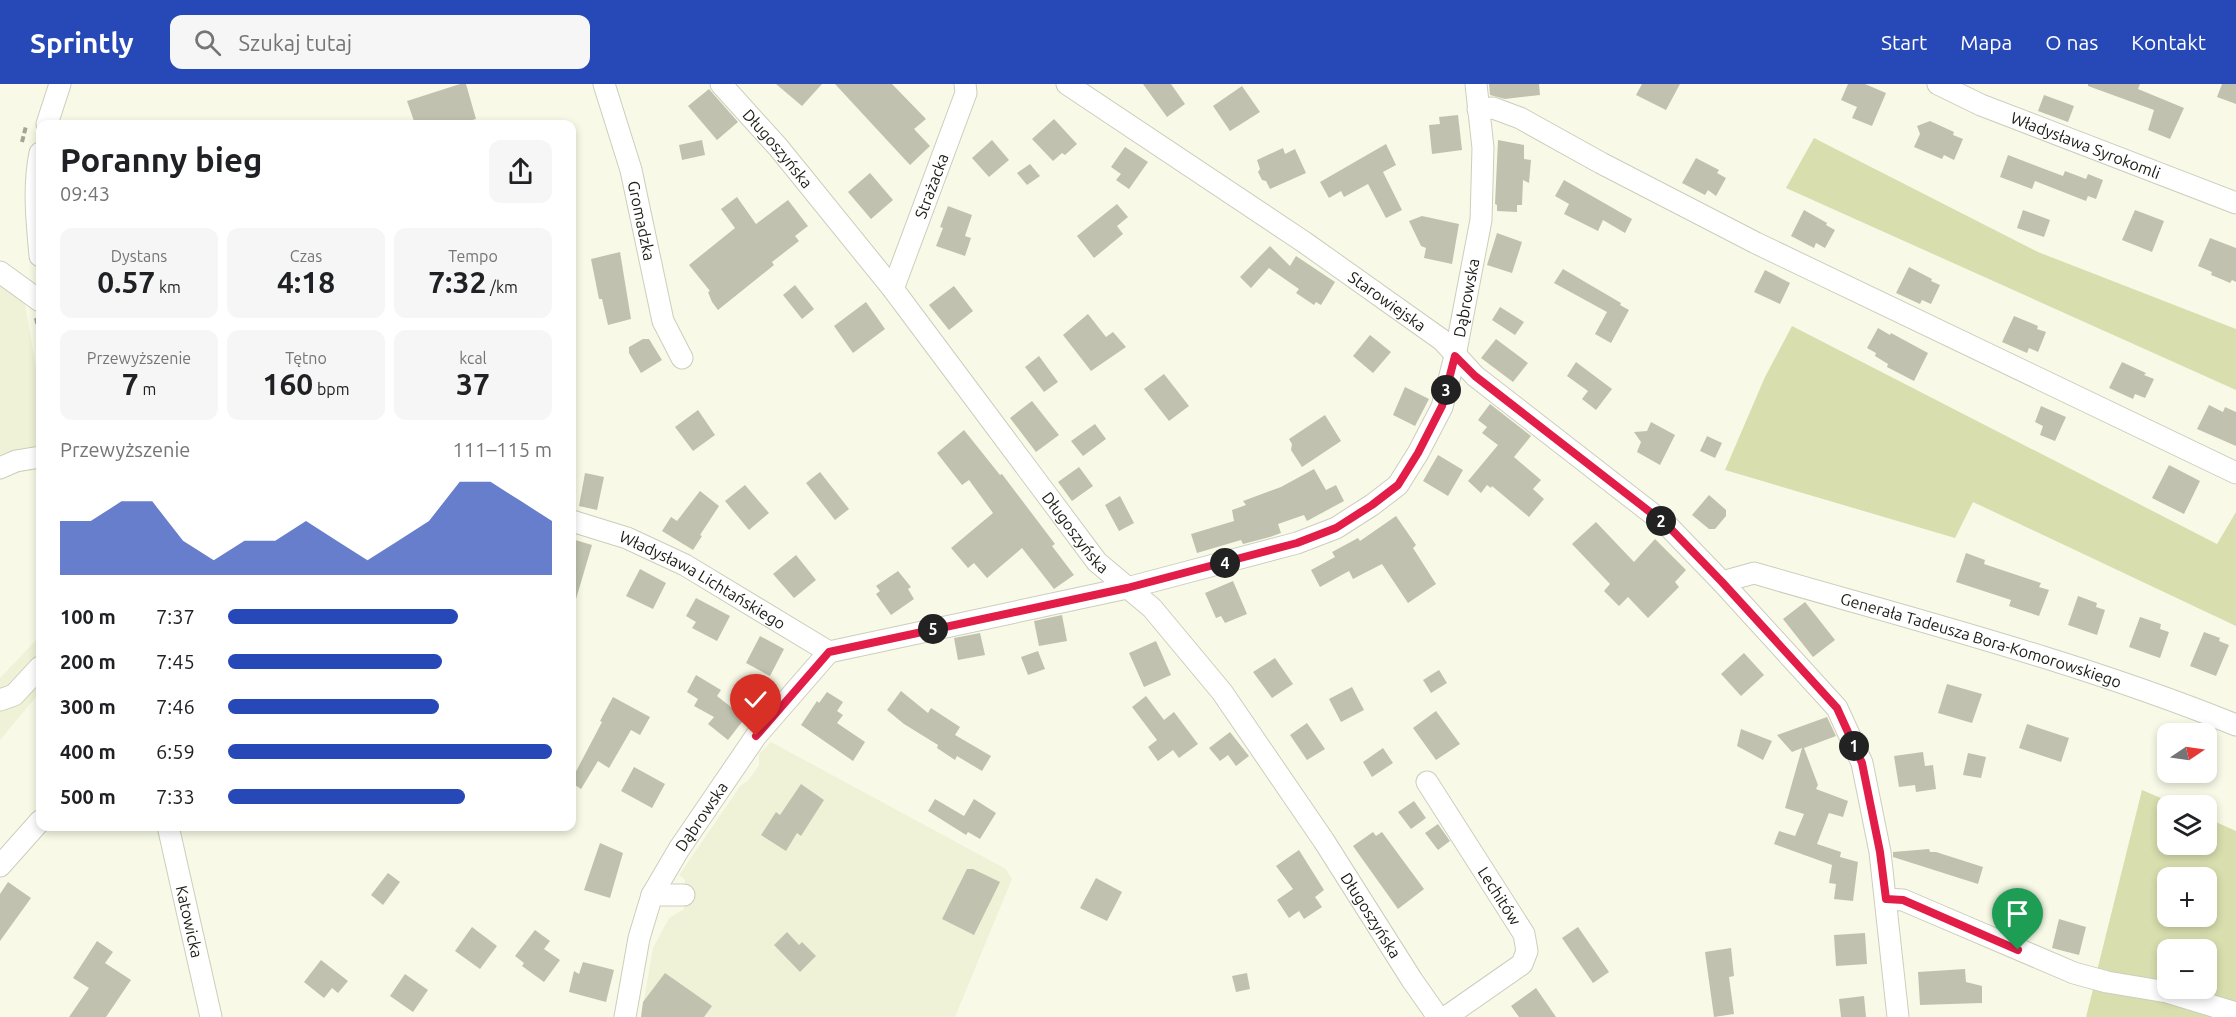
<!DOCTYPE html>
<html lang="pl">
<meta charset="utf-8">
<style>
:root{--surface:#fff;--page:#f6f6f6;--text:#202124;--muted:#757577;--accent:#2748b7}
body{margin:0;font-family:Ubuntu,sans-serif;background:var(--page);color:var(--text);height:100vh;display:flex;flex-direction:column;font-size:22px;white-space:nowrap}
*{box-sizing:border-box;margin:0}
p{font-size:20px;color:var(--muted)}
.icon{flex:none;width:33px;height:33px;fill:none;stroke:currentColor;stroke-width:2;stroke-linecap:round;stroke-linejoin:round}
.map{position:relative;flex:1;overflow:hidden}
.panel{position:absolute;left:36px;top:36px;width:540px;height:711px;display:flex;flex-direction:column;background:var(--surface);border-radius:12px;box-shadow:0 3px 9px #0003}
.panel>*{flex:none}
.needle{width:39px;rotate:77deg}
.tools{position:absolute;left:2157px;top:639px;display:grid;gap:12px}
.tools a{display:grid;place-items:center;width:60px;height:60px;border-radius:12px;background:var(--surface);box-shadow:0 3px 9px #0003;font-size:30px}
.pin{position:absolute;display:grid;place-items:center;width:51px;height:51px;color:#fff;margin:-62px -26px;border-radius:50% 50% 50% 0;rotate:-45deg;box-shadow:0 0 6px #0007}
.pin .icon{rotate:45deg}
.km{position:absolute;width:30px;height:30px;margin:-15px;border-radius:50%;background:#222;color:#fff;font-size:16px;line-height:30px;text-align:center}
.round{display:grid;place-items:center;flex:none;width:63px;height:63px;border-radius:12px;background:var(--page)}
.summary{display:flex;align-items:center;justify-content:space-between;height:102px;padding:0 24px}
h1{font-size:33px;font-weight:700;line-height:45px}
.metrics{display:grid;grid-template-columns:repeat(3,1fr);gap:9px;height:102px;padding:6px 24px}
.metrics div{display:grid;align-content:center;border-radius:12px;background:var(--page);text-align:center}
.metrics b{font-size:30px;font-weight:700}
.metrics small{font-size:16px;font-weight:400}
.metrics p{font-size:16px}
.chart{height:168px;padding:12px 24px}
.chart p{display:flex;justify-content:space-between}
.chart svg{width:100%;height:108px;margin-top:6px;fill:var(--accent);opacity:.7}
ul{padding:0 24px;list-style:none;font-size:20px}
li{display:grid;grid-template-columns:96px 72px 1fr;align-items:center;height:45px}
li i{height:15px;border-radius:8px;background:var(--accent)}
header{display:flex;align-items:center;gap:36px;box-sizing:border-box;height:84px;padding:0 30px;background:var(--accent);color:#fff}
header strong{font-size:28px}
nav{display:flex;gap:33px;margin-inline-start:auto;font-size:21px}
.search{width:420px;height:54px;background:var(--page);display:flex;align-items:center;gap:15px;box-sizing:border-box;padding:0 21px;border-radius:12px;color:var(--muted);font-size:22px}
.map>svg:first-child{display:block}
</style>
<header>
<strong>Sprintly</strong>
<div class="search"><svg class="icon" aria-label="search" viewBox="0 0 24 24"><circle cx="10" cy="10" r="6"/><path d="M15 15l6 6"/></svg>Szukaj tutaj</div>
<nav><a>Start</a><a>Mapa</a><a>O nas</a><a>Kontakt</a></nav>
</header>
<div class="map">
<svg width="2236" height="933" viewBox="0 0 2236 933">
<rect width="100%" height="100%" fill="#f8fae7"/>
<!-- built -->
<g fill="#eff2d7">
<path d="M0 198 24 214 40 306V385L9 390 0 397Z"/>
<path d="M40 552V608L0 656V594Z"/>
<path d="M771 658 1006 785 1012 795 955 933H641L653 864 669 834 684 825 685 796 679 791 741 701 748 697 759 681V670Z"/>
</g>
<!-- green -->
<g fill="#d9deae" fill-rule="evenodd">
<path d="M1814 54 2038 168 2236 245V306L1786 104Z"/>
<path d="M1792 242 2217 460 2236 428V542L1973 418 1955 454 1725 386 1765 293Z"/>
<path d="M2142 706 2177 721 2168 722V760H2206L2207 734 2236 747V920L2196 905 2206 904V866H2168L2167 897 2097 887ZM2168 794H2206V832H2168Z"/>
<path d="M2094 901 2223 933H2086Z"/>
</g>
<!-- building -->
<g fill="#c0c2af">
<path d="M460 0H466L476 35 458 40H415L407 17Z"/>
<path d="M776 0H822L802 22Z"/>
<path d="M835 0H892L926 35 914 45 930 62 910 81Z"/>
<path d="M1143 0H1171L1185 20 1167 33Z"/>
<path d="M1489 0H1539L1540 11 1505 15 1490 11Z"/>
<path d="M1642 0H1680L1666 26 1636 11Z"/>
<path d="M1848 0H1865L1886 9 1872 42 1852 34 1857 23 1841 16Z"/>
<path d="M2088 0H2140L2138 5 2184 24 2170 55 2148 46 2154 26 2088 2Z"/>
<path d="M2222 0H2236V20L2217 13Z"/>
<path d="M1242 2 1260 28 1230 47 1213 22Z"/>
<path d="M709 5 738 38 717 56 688 22Z"/>
<path d="M2044 11 2074 22 2068 38 2038 27Z"/>
<path d="M1458 31 1462 66 1432 70 1429 41 1440 40 1439 33Z"/>
<path d="M1054 35 1077 60 1065 71 1062 69 1053 77 1032 55Z"/>
<path d="M1930 37 1954 48 1953 51 1963 55 1954 76 1944 71 1942 75 1914 63 1920 50 1917 42Z"/>
<path d="M702 56 705 71 682 76 679 61Z"/>
<path d="M992 56 1009 76 989 93 972 74Z"/>
<path d="M1498 56 1524 61V75L1531 76 1529 99 1523 96 1522 121H1517V128L1497 127V121L1495 120Z"/>
<path d="M1386 60 1396 81 1383 88 1402 126 1386 134 1368 100 1344 113 1341 107 1329 114 1320 98Z"/>
<path d="M1125 63 1148 78 1129 105 1116 96 1121 90 1111 83Z"/>
<path d="M1283 64 1285 70 1295 65 1306 89 1270 105 1266 97 1262 96 1258 88 1260 85 1257 76Z"/>
<path d="M2008 71 2063 92 2065 87 2086 95 2088 90 2103 96 2096 115 2088 112 2086 117 2035 97 2032 105 2000 93Z"/>
<path d="M1696 74 1719 86 1717 89 1726 94 1716 112 1708 106 1705 111 1682 99Z"/>
<path d="M1030 80 1040 92 1027 101 1017 89Z"/>
<path d="M870 89 893 116 871 135 848 108Z"/>
<path d="M1564 96 1632 135 1625 149 1603 136 1598 147 1564 130 1569 120 1555 112Z"/>
<path d="M737 113 756 140 788 116 808 142 795 152 799 157 772 178 774 181 718 226 712 218 708 208 710 207 689 181 735 144 721 125Z"/>
<path d="M1117 120 1128 133 1117 142 1123 150 1094 174 1077 152Z"/>
<path d="M948 122 972 131 965 152 971 154 965 172 936 162 943 144 940 143Z"/>
<path d="M1804 126 1827 139 1826 141 1835 146 1825 164 1816 159 1814 164 1791 152Z"/>
<path d="M2023 126 2050 136 2044 153 2017 144Z"/>
<path d="M2135 126 2164 137 2152 168 2122 156Z"/>
<path d="M1422 132 1459 140 1452 180 1424 174 1426 164 1421 162 1409 137Z"/>
<path d="M1497 149 1522 158 1512 189 1487 181Z"/>
<path d="M2210 154 2236 164V198L2232 196 2230 199 2221 195 2211 191 2212 188 2198 182Z"/>
<path d="M1270 162 1290 182 1296 172 1335 198 1321 221 1316 218 1314 221 1296 209 1299 205 1269 184 1251 204 1240 193Z"/>
<path d="M620 168 631 235 608 241 602 215H599L591 175Z"/>
<path d="M1909 183 1932 195 1931 197 1940 201 1931 220 1922 216 1920 220 1896 209Z"/>
<path d="M1563 185 1621 219 1620 221 1629 226 1611 259 1595 250 1607 228 1554 199Z"/>
<path d="M1765 186 1790 199 1780 220 1754 208Z"/>
<path d="M795 201 814 225 802 235 783 211Z"/>
<path d="M954 202 973 227 949 246 929 221Z"/>
<path d="M866 218 885 245 853 269 834 242Z"/>
<path d="M1500 223 1524 238 1515 251 1492 236Z"/>
<path d="M1088 230 1106 253 1113 248 1126 263 1091 287 1063 251Z"/>
<path d="M2014 232 2038 242 2037 245 2046 248 2038 268 2029 264 2027 269 2002 258Z"/>
<path d="M1878 244 1890 251 1891 249 1928 269 1914 297 1887 283 1888 280 1875 272 1876 269 1867 264Z"/>
<path d="M1370 251 1391 268 1373 289 1353 272Z"/>
<path d="M643 255H649L662 276 641 289 629 269V263Z"/>
<path d="M1496 255 1528 279 1513 298 1481 274Z"/>
<path d="M1039 272 1058 298 1044 308 1025 283Z"/>
<path d="M1576 278 1612 305 1596 326 1582 315 1588 307 1567 292Z"/>
<path d="M2122 278 2146 289 2144 291 2154 295 2145 314 2135 310 2133 315 2109 304Z"/>
<path d="M1164 290 1189 322 1169 337 1144 305Z"/>
<path d="M1405 303 1429 315 1415 342 1393 331Z"/>
<path d="M1032 317 1059 351 1036 368 1010 334Z"/>
<path d="M1490 320 1531 352 1514 373 1541 396 1533 405 1544 415 1529 433 1492 402 1491 404 1487 401 1481 409 1468 397 1498 361 1482 349 1487 343 1478 336Z"/>
<path d="M2209 321 2223 328 2225 323 2236 328V362L2197 345Z"/>
<path d="M2041 322 2066 333 2055 357 2040 351 2043 342 2035 338Z"/>
<path d="M698 326 715 351 693 367 675 343Z"/>
<path d="M1325 331 1341 357 1302 383 1291 366 1292 360 1289 355Z"/>
<path d="M1651 338 1675 351 1660 381 1637 368 1641 358 1634 348 1647 347Z"/>
<path d="M1095 340 1106 355 1083 372 1071 357Z"/>
<path d="M964 346 1000 391 1002 390 1055 460 1052 462 1074 491 1054 505 1022 464 987 494 974 479 968 484 951 464 993 429 969 396 962 401 937 369Z"/>
<path d="M1707 352 1722 359 1715 374 1700 367Z"/>
<path d="M1438 371 1463 386 1448 412 1423 397Z"/>
<path d="M2169 381 2200 397 2184 430 2152 414Z"/>
<path d="M1079 383 1093 402 1072 417 1058 398Z"/>
<path d="M1314 385 1326 406 1336 401 1344 417 1307 437 1304 431 1278 440 1281 449 1270 453 1243 460 1241 456 1197 469 1191 450 1234 437 1232 426 1246 421 1243 417 1281 403Z"/>
<path d="M820 388 849 425 835 436 806 399Z"/>
<path d="M585 389 604 393 597 426 579 422Z"/>
<path d="M745 401 769 429 749 446 725 417Z"/>
<path d="M700 407 719 422 700 451 702 452 693 466 662 447 671 433 677 437Z"/>
<path d="M1709 411 1726 426V432L1715 445H1709L1692 431Z"/>
<path d="M1120 412 1134 439 1119 447 1105 421Z"/>
<path d="M1396 432 1416 461 1413 464 1436 500 1408 519 1382 480 1353 495 1349 487 1320 503 1311 486 1335 473 1332 468 1358 454 1360 457Z"/>
<path d="M1596 438 1634 478 1655 455 1686 486 1675 498 1679 503 1648 534 1628 513 1619 522 1604 507 1610 500 1572 460Z"/>
<path d="M572 455 592 461 576 515 572 514Z"/>
<path d="M1966 469 1985 476 1984 480 2041 499 2039 503 2049 506 2039 532 2009 522 2011 516 1956 498Z"/>
<path d="M796 471 816 496 794 514 773 490Z"/>
<path d="M640 485 666 499 653 525 626 512Z"/>
<path d="M898 487 911 503 908 505 914 515 891 531 876 510 880 507 876 502Z"/>
<path d="M1233 497 1247 530 1225 539 1221 532 1216 534 1205 509Z"/>
<path d="M2078 512 2097 519 2096 523 2105 526 2097 551 2068 541Z"/>
<path d="M696 514 730 532 717 557 692 544 696 538 686 532Z"/>
<path d="M1805 518 1835 556 1813 573 1783 535Z"/>
<path d="M1062 531 1067 557 1039 562 1034 537Z"/>
<path d="M2140 533 2161 540 2160 545 2169 548 2160 574 2129 563Z"/>
<path d="M2204 548 2220 554 2219 557 2229 561 2216 592 2190 582Z"/>
<path d="M980 549 985 571 958 576 954 554Z"/>
<path d="M760 552 784 565 770 592 746 579Z"/>
<path d="M1156 557 1171 591 1144 603 1129 569Z"/>
<path d="M1038 567 1045 585 1028 591 1021 573Z"/>
<path d="M1744 569 1764 591 1741 612 1721 590Z"/>
<path d="M1275 574 1293 600 1272 614 1253 588Z"/>
<path d="M1439 586 1447 599 1431 609 1423 596Z"/>
<path d="M696 591 721 606 717 612 745 634 728 656 708 640 714 633 694 622 698 615 687 608Z"/>
<path d="M1947 600 1982 610 1972 639 1938 629Z"/>
<path d="M1352 603 1364 626 1341 638 1329 615Z"/>
<path d="M901 607 928 629 931 624 960 643 955 651 991 672 982 687 957 672 955 676 937 664 938 661 904 640 887 626Z"/>
<path d="M827 608 843 618 837 627 843 631 837 639 865 658 853 677 801 641 817 617 819 619Z"/>
<path d="M1146 612 1164 636 1174 628 1198 660 1179 674 1173 666 1158 677 1148 663 1157 656 1132 623Z"/>
<path d="M613 613 650 633 640 651 631 646 609 684 598 677 581 705 572 699V695L602 638 600 637Z"/>
<path d="M1436 627 1460 660 1436 676 1413 644Z"/>
<path d="M1827 633 1836 652 1804 664 1818 701 1816 705 1848 717 1843 733 1829 729 1817 760 1841 768 1840 773 1858 778 1853 817 1834 815 1836 800 1829 799 1832 781 1774 760 1779 747 1795 752 1804 730 1785 724 1802 664 1792 668 1777 651Z"/>
<path d="M1307 639 1325 665 1307 676 1290 651Z"/>
<path d="M2027 640 2069 654 2061 678 2019 664Z"/>
<path d="M1741 645 1772 657 1763 676 1737 662Z"/>
<path d="M1230 648 1249 672 1236 682 1228 671 1220 677 1209 664Z"/>
<path d="M1383 664 1393 679 1372 693 1363 678Z"/>
<path d="M1923 668 1925 682 1933 681 1936 705 1916 708 1915 701 1899 703 1894 672Z"/>
<path d="M1968 669 1986 673 1981 694 1963 691Z"/>
<path d="M634 683 665 700 652 724 621 707Z"/>
<path d="M801 700 824 716 801 752 797 749 786 767 761 751 776 728 780 731Z"/>
<path d="M935 715 964 732 974 715 996 729 980 755 968 748 966 751 928 727Z"/>
<path d="M1414 717 1426 734 1411 745 1398 728Z"/>
<path d="M1438 740 1450 757 1438 766 1425 749Z"/>
<path d="M1373 748 1376 752 1382 748 1424 805 1398 825 1353 762Z"/>
<path d="M600 759 623 769 610 814 584 806Z"/>
<path d="M1929 765 1930 768H1936L1983 783 1978 800 1893 773V768Z"/>
<path d="M1299 766 1324 806 1315 813 1322 823 1304 835 1299 827 1289 834 1277 816 1293 805 1276 782Z"/>
<path d="M967 785H973L1000 798 974 851 942 835Z"/>
<path d="M388 789 400 798 383 821 371 811Z"/>
<path d="M1096 794 1122 808 1107 837 1080 824Z"/>
<path d="M8 798 31 814 0 857V810Z"/>
<path d="M2059 835 2086 843 2079 871 2052 864Z"/>
<path d="M472 843 497 862 480 885 455 867Z"/>
<path d="M1578 843 1609 888 1593 899 1562 854Z"/>
<path d="M535 846 550 857 544 865 560 876 544 898 522 882 524 879 515 872Z"/>
<path d="M787 848 799 861 802 858 816 872 800 888 774 861Z"/>
<path d="M1865 849 1867 880 1836 882 1834 851Z"/>
<path d="M97 857 113 868 105 879 131 896 106 933H69L89 904 73 894Z"/>
<path d="M1731 864 1734 892 1729 893 1734 930 1714 933 1705 868Z"/>
<path d="M321 876 348 897 338 909 332 904 324 914 304 898Z"/>
<path d="M583 878 614 886 606 918 569 908 574 887 579 890Z"/>
<path d="M1965 885 1966 898 1982 902V919L1920 921 1918 888Z"/>
<path d="M665 889 712 922 704 933H641L643 918Z"/>
<path d="M1247 889 1250 905 1236 908 1232 892Z"/>
<path d="M405 890 428 906 413 928 390 912Z"/>
<path d="M1536 904 1556 933H1519L1511 922Z"/>
<path d="M1864 912 1866 933H1841L1839 915Z"/>
</g>
<g fill="none" stroke-linecap="round" stroke-linejoin="round">
<!-- minor casing -->
<g stroke="#cccebb" stroke-width="23">
<g id="minor">
<path id="s1" d="M604 0 631 86 663 237 682 274"/>
<path id="s2" d="M721 0 778 63 893 205 1097 478 1152 524 1222 608 1324 757 1412 896 1438 933"/>
<path id="s3" d="M1067 0 1304 158 1442 256 1475 292 1668 442 1722 498 1837 624 1862 679 1880 768 1898 933"/>
<path id="s4" d="M1938 0 1981 21 2236 119"/>
<path d="M1478 25 1493 24 1520 34 1601 79 1756 159 2236 389"/>
<path d="M47 40 60 0"/>
<path d="M40 69C33 103 37 138 40 172"/>
<path d="M0 188 40 217"/>
<path id="s5" d="M893 205 966 9 965 0"/>
<path d="M0 384 16 377 40 373"/>
<path id="s6" d="M572 437 627 454 685 481 829 568"/>
<path id="s7" d="M1722 498 1754 489C1916 536 2080 578 2236 641"/>
<path d="M0 616 14 611 40 583"/>
<path id="s8" d="M1427 698 1524 850 1527 867 1522 880 1446 933"/>
<path id="s9" d="M168 742 211 933"/>
<path d="M0 782 40 737"/>
<path d="M652 811H684"/>
<path d="M1886 815 1903 816 2074 889 2107 898 2167 908 2236 929"/>
<path id="s10" d="M625 933 639 854 652 811 679 765 756 652 829 568 1127 504 1297 459 1336 444 1372 421 1398 401 1418 369 1442 323 1455 272 1481 136 1483 64 1476 0"/>
</g>
</g>
<!-- path -->
<g stroke="#a4a597" stroke-width="4" stroke-dasharray="6 3" stroke-linecap="butt">
<path d="M22 58 26 42"/>
<path d="M36 234 40 252"/>
</g>
<!-- minor -->
<use href="#minor" stroke="#fff" stroke-width="21"/>
</g>
<g fill="none" stroke-linecap="round" stroke-linejoin="round">
<!-- route casing -->
<g stroke="#fff" stroke-width="12">
<path id="route" d="M756 652 829 568 1127 504 1297 459 1336 444 1372 421 1398 401 1418 369 1442 322 1455 272 1475 292 1668 442 1722 498 1837 624 1862 679 1880 768 1886 815 1903 816 2018 866"/>
</g>
<!-- route -->
<use href="#route" stroke="#e11d48" stroke-width="8"/>
</g>
<g text-anchor="middle" dominant-baseline="central" stroke-width="5" stroke-linejoin="round" paint-order="stroke">
<!-- street labels -->
<g font-size="16" fill="#1b1c15" stroke="#f8fae7">
<text stroke="none"><textPath href="#s4" startOffset="160">Władysława Syrokomli</textPath></text>
<text stroke="none"><textPath href="#s2" startOffset="86">Długoszyńska</textPath></text>
<text stroke="none"><textPath href="#s5" startOffset="110">Strażacka</textPath></text>
<text stroke="none"><textPath href="#s1" startOffset="142">Gromadzka</textPath></text>
<text stroke="none"><textPath href="#s10" startOffset="1226">Dąbrowska</textPath></text>
<text stroke="none"><textPath href="#s3" startOffset="387">Starowiejska</textPath></text>
<text stroke="none"><textPath href="#s2" startOffset="572">Długoszyńska</textPath></text>
<text stroke="none"><textPath href="#s6" startOffset="144">Władysława Lichtańskiego</textPath></text>
<text stroke="none"><textPath href="#s7" startOffset="270">Generała Tadeusza Bora-Komorowskiego</textPath></text>
<text stroke="none"><textPath href="#s10" startOffset="218">Dąbrowska</textPath></text>
<text stroke="none"><textPath href="#s8" startOffset="135">Lechitów</textPath></text>
<text stroke="none"><textPath href="#s2" startOffset="1058">Długoszyńska</textPath></text>
<text stroke="none"><textPath href="#s9" startOffset="98">Katowicka</textPath></text>
</g>
</g>
</svg>
<div class="tools">
<a><svg class="needle" viewBox="-14 -14 28 28"><path d="M0-13l5 13h-10z" fill="#e53935"/><path d="M0 13l5-13h-10z" fill="#757577"/></svg></a>
<a><svg class="icon" aria-label="layers" viewBox="0 0 24 24"><path d="M12 4l9 5-9 5-9-5zM3 14l9 5 9-5"/></svg></a>
<a>+</a>
<a>−</a>
</div>
<div class="pin" style="left:2018px;top:866px;background:#1e9e55"><svg class="icon" aria-label="arrive" viewBox="0 0 24 24"><path d="M6 21V4h12l-3 4 3 4H6"/></svg></div>
<div class="pin" style="left:756px;top:652px;background:#d93025"><svg class="icon" aria-label="check" viewBox="0 0 24 24"><path d="M5 12l5 5 9-10"/></svg></div>
<b class="km" style="left:1854px;top:662px">1</b>
<b class="km" style="left:1661px;top:437px">2</b>
<b class="km" style="left:1446px;top:306px">3</b>
<b class="km" style="left:1225px;top:479px">4</b>
<b class="km" style="left:933px;top:545px">5</b>
<section class="panel">
<div class="summary"><div><h1>Poranny bieg</h1><p>09:43</p></div><a class="round"><svg class="icon" aria-label="share" viewBox="0 0 24 24"><path d="M12 15V3M7 8l5-5 5 5M5 13v7h14v-7"/></svg></a></div>
<div class="metrics">
<div><p>Dystans</p><b>0.57<small> km</small></b></div>
<div><p>Czas</p><b>4:18</b></div>
<div><p>Tempo</p><b>7:32<small> /km</small></b></div>
</div>
<div class="metrics">
<div><p>Przewyższenie</p><b>7<small> m</small></b></div>
<div><p>Tętno</p><b>160<small> bpm</small></b></div>
<div><p>kcal</p><b>37</b></div>
</div>
<div class="chart"><p><span>Przewyższenie</span>111–115 m</p>
<svg viewBox="0 0 160 44" preserveAspectRatio="none"><path d="M0 44V22L10 22L20 14L30 14L40 30L50 38L60 30L70 30L80 22L90 30L100 38L110 30L120 22L130 6L140 6L150 14L160 22V44z"/></svg>
</div>
<ul>
<li><b>100 m</b>7:37<i style="width:71%"></i></li>
<li><b>200 m</b>7:45<i style="width:66%"></i></li>
<li><b>300 m</b>7:46<i style="width:65%"></i></li>
<li><b>400 m</b>6:59<i style="width:100%"></i></li>
<li><b>500 m</b>7:33<i style="width:73%"></i></li>
</ul>
</section>
</div>
